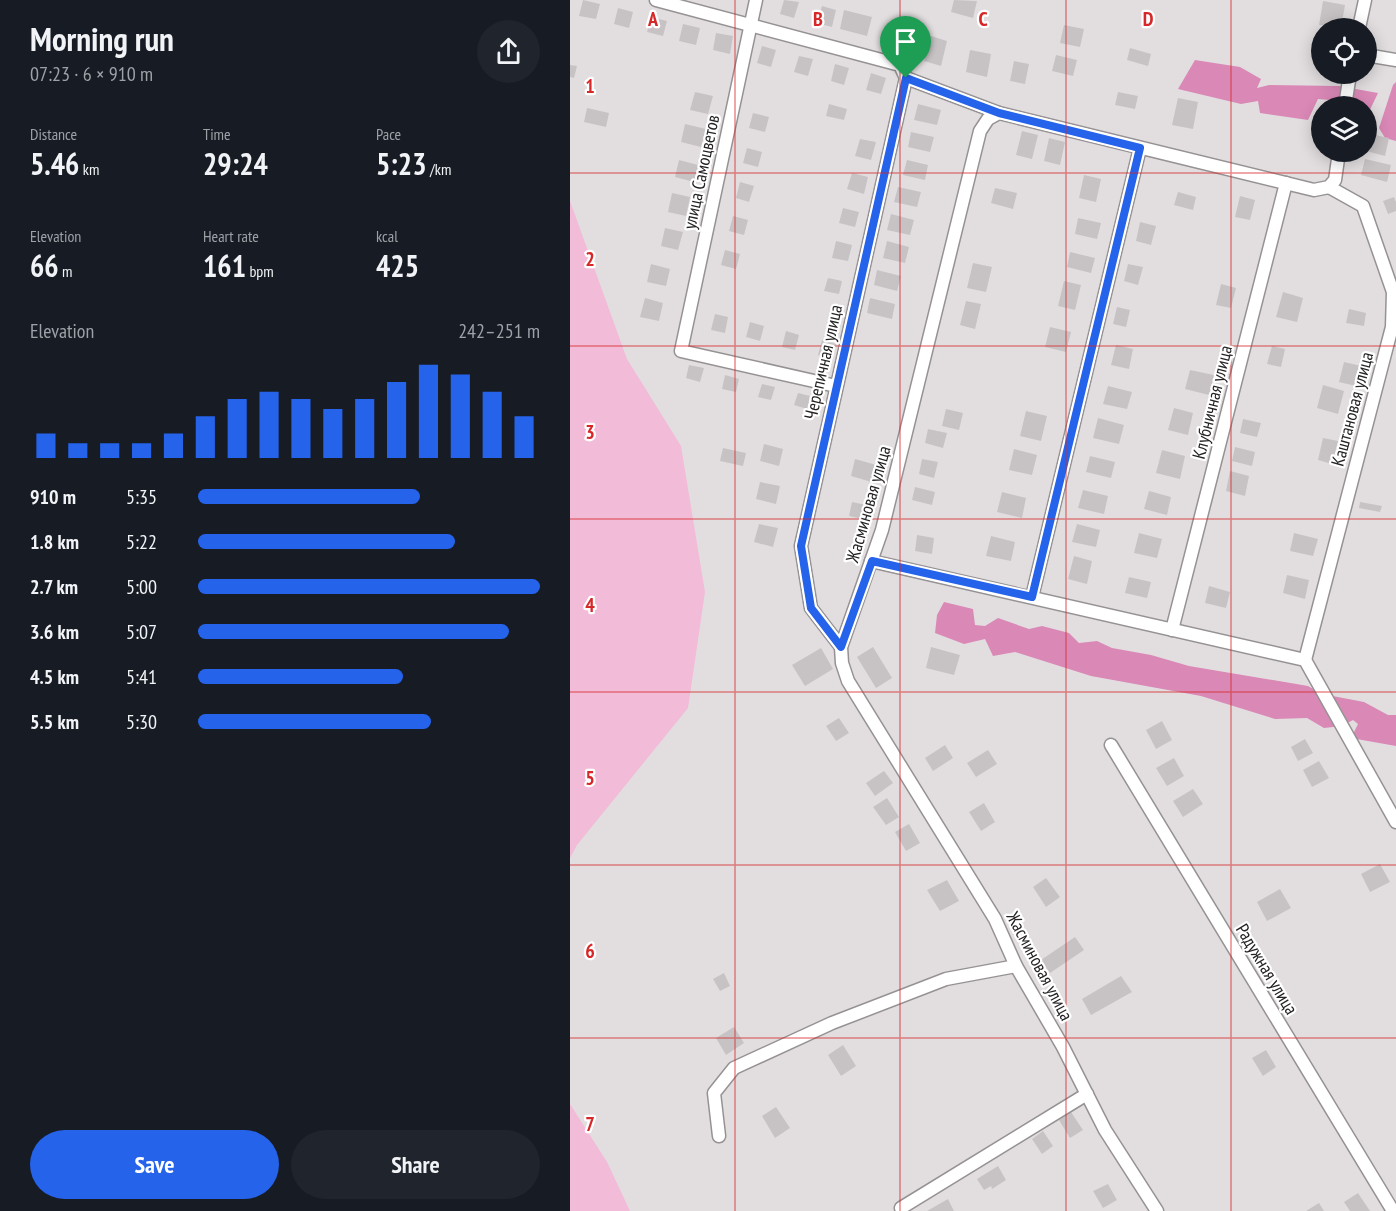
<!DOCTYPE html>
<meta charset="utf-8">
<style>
:root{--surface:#171b24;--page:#20242c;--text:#f1f3f6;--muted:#9ea1a6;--accent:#2563eb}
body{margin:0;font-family:"PT Sans Narrow",sans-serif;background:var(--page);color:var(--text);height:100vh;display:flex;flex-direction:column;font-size:22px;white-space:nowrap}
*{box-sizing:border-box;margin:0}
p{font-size:20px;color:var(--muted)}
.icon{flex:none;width:33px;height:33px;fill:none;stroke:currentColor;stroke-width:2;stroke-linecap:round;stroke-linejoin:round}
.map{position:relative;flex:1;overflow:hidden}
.sheet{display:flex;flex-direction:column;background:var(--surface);width:570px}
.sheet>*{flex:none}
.buttons{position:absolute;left:741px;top:18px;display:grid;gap:12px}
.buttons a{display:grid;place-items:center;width:66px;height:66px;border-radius:50%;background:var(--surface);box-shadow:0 3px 15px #0003;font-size:30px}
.pin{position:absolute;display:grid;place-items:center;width:51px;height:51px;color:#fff;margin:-62px -26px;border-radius:50% 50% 50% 0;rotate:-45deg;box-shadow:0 0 6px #0007}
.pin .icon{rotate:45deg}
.round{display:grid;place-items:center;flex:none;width:63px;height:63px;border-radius:32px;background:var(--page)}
.headline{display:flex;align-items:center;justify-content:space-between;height:102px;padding:0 30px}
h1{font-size:33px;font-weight:700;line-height:45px}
.figures{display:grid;grid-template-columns:repeat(3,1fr);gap:9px;height:102px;padding:6px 30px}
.figures div{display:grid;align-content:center}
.figures b{font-size:30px;font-weight:700}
.figures small{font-size:16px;font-weight:400}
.figures p{font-size:16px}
.chart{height:168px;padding:12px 30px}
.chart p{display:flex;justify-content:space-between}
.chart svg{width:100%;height:108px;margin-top:6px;stroke:var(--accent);stroke-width:6}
.action{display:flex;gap:12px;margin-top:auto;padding:12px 30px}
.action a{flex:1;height:69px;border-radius:36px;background:var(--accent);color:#fff;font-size:24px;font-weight:700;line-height:69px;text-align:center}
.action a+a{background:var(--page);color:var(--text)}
ul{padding:0 30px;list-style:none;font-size:20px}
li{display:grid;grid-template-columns:96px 72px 1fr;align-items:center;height:45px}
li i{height:15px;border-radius:8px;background:var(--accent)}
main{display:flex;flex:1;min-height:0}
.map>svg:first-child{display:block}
</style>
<main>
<section class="sheet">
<div class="headline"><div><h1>Morning run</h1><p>07:23 · 6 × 910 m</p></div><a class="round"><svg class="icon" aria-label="share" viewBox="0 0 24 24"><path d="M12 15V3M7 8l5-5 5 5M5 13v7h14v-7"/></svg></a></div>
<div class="figures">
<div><p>Distance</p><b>5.46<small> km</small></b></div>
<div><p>Time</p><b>29:24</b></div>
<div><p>Pace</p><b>5:23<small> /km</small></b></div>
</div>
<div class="figures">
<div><p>Elevation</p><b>66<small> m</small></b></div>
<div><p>Heart rate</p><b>161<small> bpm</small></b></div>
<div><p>kcal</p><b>425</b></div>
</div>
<div class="chart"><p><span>Elevation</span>242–251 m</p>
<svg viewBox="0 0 160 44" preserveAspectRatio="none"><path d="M5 44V34M15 44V38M25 44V38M35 44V38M45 44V34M55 44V27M65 44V20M75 44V17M85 44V20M95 44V24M105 44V20M115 44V13M125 44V6M135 44V10M145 44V17M155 44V27"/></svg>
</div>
<ul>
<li><b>910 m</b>5:35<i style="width:65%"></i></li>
<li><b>1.8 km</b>5:22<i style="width:75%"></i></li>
<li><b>2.7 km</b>5:00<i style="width:100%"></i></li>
<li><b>3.6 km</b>5:07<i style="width:91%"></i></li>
<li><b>4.5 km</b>5:41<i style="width:60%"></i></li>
<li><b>5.5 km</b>5:30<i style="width:68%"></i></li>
</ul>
<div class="action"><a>Save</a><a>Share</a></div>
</section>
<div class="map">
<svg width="826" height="1211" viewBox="0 0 826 1211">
<rect width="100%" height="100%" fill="#e2dee0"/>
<!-- green -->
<g fill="#f2bbd8">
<path d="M0 201 57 359 111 446 135 592 118 708 7 845 0 858Z"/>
<path d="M0 1104 37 1162 60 1211H0Z"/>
</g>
<!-- forest -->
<g fill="#da88b6">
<path d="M625 60 670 67 691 79 687 88 699 85 769 86 808 93 797 116 796 106H758L759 100 748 99 738 120 690 113 688 101 671 104 608 89Z"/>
<path d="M826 82V141L815 138 809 128 823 85Z"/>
<path d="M374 602 403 609 405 625 415 626 428 618 459 629 472 626 499 633 509 643 527 641 542 648 581 655 619 666 738 686 752 694 794 702 818 715H826V746L781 738 788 724 783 720 772 726 754 728 737 718 705 719 631 696 521 676 445 652 423 656 415 639 394 644 365 633 367 615Z"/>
</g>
<!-- building -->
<g fill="#c7c3c5">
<path d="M13 0 30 4 26 19 9 16Z"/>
<path d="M214 0 229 2 224 18 210 14Z"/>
<path d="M384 0 407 1 403 18 381 12Z"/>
<path d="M753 1 775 5 771 28 749 25Z"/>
<path d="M252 6 266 10 262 27 247 23Z"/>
<path d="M48 8 63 12 59 28 44 24Z"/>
<path d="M274 10 302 17 297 36 270 29Z"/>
<path d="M81 17 97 21 93 36 77 32Z"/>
<path d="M321 21 338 25 333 45 317 41Z"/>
<path d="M113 24 130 28 126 45 109 41Z"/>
<path d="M494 25 514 29 510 47 490 43Z"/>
<path d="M146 33 163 36 160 54 143 50Z"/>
<path d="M361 36 377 41 371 66 354 61Z"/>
<path d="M192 46 206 50 201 67 187 63Z"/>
<path d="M560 48 581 54 578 66 557 60Z"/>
<path d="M400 50 421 54 417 77 396 72Z"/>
<path d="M486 55 507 60 503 76 482 71Z"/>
<path d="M229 56 243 59 238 76 224 72Z"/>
<path d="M444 61 459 64 455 84 440 81Z"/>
<path d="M265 64 279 68 274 85 261 81Z"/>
<path d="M0 65 7 66 4 78 0 77Z"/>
<path d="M301 73 316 78 311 94 296 90Z"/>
<path d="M125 92 143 96 138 114 120 110Z"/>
<path d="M548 92 568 96 565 109 545 105Z"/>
<path d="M608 98 628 102 623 129 602 125Z"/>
<path d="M259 104 277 109 274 120 256 116Z"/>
<path d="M348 104 371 110 367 125 344 120Z"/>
<path d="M17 108 39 113 36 127 14 122Z"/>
<path d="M183 113 199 117 195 132 179 128Z"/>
<path d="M115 124 136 129 131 147 111 142Z"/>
<path d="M452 131 468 135 462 159 446 155Z"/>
<path d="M341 132 364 137 360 152 338 147Z"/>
<path d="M796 133 819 138 815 156 796 151Z"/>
<path d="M479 138 495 142 490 165 474 161Z"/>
<path d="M290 139 306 142 301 160 285 156Z"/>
<path d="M177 148 192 152 188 167 173 163Z"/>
<path d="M795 159 821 165 817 182 791 175Z"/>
<path d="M109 160 128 165 124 182 105 177Z"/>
<path d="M337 160 358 165 355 180 333 175Z"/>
<path d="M282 173 298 177 294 194 277 189Z"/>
<path d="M514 175 531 179 526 202 509 198Z"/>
<path d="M170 182 184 186 179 202 166 198Z"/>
<path d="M328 187 351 192 347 207 324 202Z"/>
<path d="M425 188 447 193 443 209 421 203Z"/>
<path d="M608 192 626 197 623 210 604 205Z"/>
<path d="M102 193 120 197 116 216 98 212Z"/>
<path d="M670 196 685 200 680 220 665 217Z"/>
<path d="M824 197 826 202V211L818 214 813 201Z"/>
<path d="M273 208 289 212 285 227 269 223Z"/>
<path d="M321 214 344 220 340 235 317 230Z"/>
<path d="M163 216 178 220 174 235 159 231Z"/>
<path d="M508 218 531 223 527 239 505 234Z"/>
<path d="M570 222 586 226 581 245 566 241Z"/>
<path d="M95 228 113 232 108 250 91 246Z"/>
<path d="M266 241 282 245 278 261 262 258Z"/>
<path d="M317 241 339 247 335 263 313 258Z"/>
<path d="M155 250 170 254 166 269 151 265Z"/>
<path d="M500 252 525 258 521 273 497 267Z"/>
<path d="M403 263 422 267 416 292 397 288Z"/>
<path d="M81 264 100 269 96 286 77 282Z"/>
<path d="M558 264 573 267 568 285 554 281Z"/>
<path d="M307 270 331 276 327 291 304 285Z"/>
<path d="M258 278 272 281 269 294 254 291Z"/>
<path d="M494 281 511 285 505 310 488 306Z"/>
<path d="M651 284 666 288 661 308 646 305Z"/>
<path d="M713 292 733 298 727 322 706 317Z"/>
<path d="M75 298 93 303 89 321 70 317Z"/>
<path d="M300 298 325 304 322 319 297 313Z"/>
<path d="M396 301 411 304 405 329 390 325Z"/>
<path d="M547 307 560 310 556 327 543 324Z"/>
<path d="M779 309 796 313 794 326 776 323Z"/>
<path d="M145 314 158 317 155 333 141 330Z"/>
<path d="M180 322 194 326 190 341 176 337Z"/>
<path d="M480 327 501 332 496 352 475 347Z"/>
<path d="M216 331 229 335 225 350 212 347Z"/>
<path d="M252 340 266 344 261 359 248 355Z"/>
<path d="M546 345 563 349 559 369 541 365Z"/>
<path d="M702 346 715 349 711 367 697 364Z"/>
<path d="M774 362 791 366 786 386 769 382Z"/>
<path d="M119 365 134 368 130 382 116 378Z"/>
<path d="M620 370 644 375 639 395 615 389Z"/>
<path d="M155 375 169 379 166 392 152 389Z"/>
<path d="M192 384 205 387 201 400 188 397Z"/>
<path d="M753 385 774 391 768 414 747 408Z"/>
<path d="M538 386 562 392 557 409 533 404Z"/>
<path d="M228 393 240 396 237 409 224 405Z"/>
<path d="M604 408 623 413 618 435 598 430Z"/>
<path d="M376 409 393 413 389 430 372 426Z"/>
<path d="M456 411 477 416 471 441 450 436Z"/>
<path d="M528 418 554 425 549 444 523 438Z"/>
<path d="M673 419 691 423 687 437 670 433Z"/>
<path d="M358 429 377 433 373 448 355 443Z"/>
<path d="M753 438 768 441 762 464 748 460Z"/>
<path d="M194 444 213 449 209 466 190 461Z"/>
<path d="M665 447 685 452 682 466 662 461Z"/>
<path d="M153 448 176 453 173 466 150 461Z"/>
<path d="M444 449 467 455 462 475 439 470Z"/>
<path d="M592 450 615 456 610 479 586 473Z"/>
<path d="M520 456 545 462 541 478 516 472Z"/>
<path d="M285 459 310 466 305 483 281 476Z"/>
<path d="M352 459 368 462 364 478 349 474Z"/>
<path d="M660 471 679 476 675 496 656 491Z"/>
<path d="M190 482 210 486 206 504 186 499Z"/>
<path d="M345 487 365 492 362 505 342 500Z"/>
<path d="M513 490 538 496 534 514 508 508Z"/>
<path d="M579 491 601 497 597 515 574 509Z"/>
<path d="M432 492 456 498 452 518 427 512Z"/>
<path d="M282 502 301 506 297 520 279 516Z"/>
<path d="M790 502 812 506 810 512 789 508Z"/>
<path d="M189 524 208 528 203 547 184 542Z"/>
<path d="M507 524 530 530 526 547 502 542Z"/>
<path d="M569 533 592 539 587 558 564 553Z"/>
<path d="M724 533 748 539 743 556 720 551Z"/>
<path d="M347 535 364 538 362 554 345 551Z"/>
<path d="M421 536 445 542 441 561 416 556Z"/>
<path d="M504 556 522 561 517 584 498 579Z"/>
<path d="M717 575 739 580 735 599 713 593Z"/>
<path d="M559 577 581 582 577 598 555 593Z"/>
<path d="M639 586 660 592 656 608 635 603Z"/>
<path d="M303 647 322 678 306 688 287 657Z"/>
<path d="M361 647 390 655 384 675 356 668Z"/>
<path d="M251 648 263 669 235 686 222 665Z"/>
<path d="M269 718 279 733 266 741 256 726Z"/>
<path d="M592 721 602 740 586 749 576 730Z"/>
<path d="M735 739 743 753 728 761 721 747Z"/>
<path d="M375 745 383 758 363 771 355 758Z"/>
<path d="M418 750 427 764 406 777 397 763Z"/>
<path d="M604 758 614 776 597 786 586 768Z"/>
<path d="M749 761 759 778 742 787 733 770Z"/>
<path d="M314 771 323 783 305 796 296 783Z"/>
<path d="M623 789 633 804 613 817 603 801Z"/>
<path d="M317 798 329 817 316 825 303 807Z"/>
<path d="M414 803 425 822 411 831 399 812Z"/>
<path d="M339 824 350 843 336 851 325 832Z"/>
<path d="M810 864 820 882 800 892 791 874Z"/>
<path d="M476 878 490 897 476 907 463 887Z"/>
<path d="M377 880 389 901 370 911 357 890Z"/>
<path d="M710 889 721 908 697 921 687 902Z"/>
<path d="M505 937 514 950 480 973 471 960Z"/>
<path d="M154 973 160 986 150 991 143 979Z"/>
<path d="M551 976 562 992 521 1015 512 999Z"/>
<path d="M164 1027 174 1043 156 1055 146 1038Z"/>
<path d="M273 1045 286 1066 271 1076 258 1055Z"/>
<path d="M696 1050 706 1067 693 1076 682 1058Z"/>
<path d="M206 1107 220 1128 205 1138 192 1116Z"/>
<path d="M501 1112 513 1130 500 1138 489 1120Z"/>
<path d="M473 1131 483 1146 472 1154 462 1139Z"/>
<path d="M428 1166 436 1180 422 1189 421 1186 414 1190 407 1179Z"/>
<path d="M538 1184 547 1200 533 1208 523 1191Z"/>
<path d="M788 1193 800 1211H780L774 1202Z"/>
<path d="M378 1199 384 1211H357Z"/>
<path d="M749 1203 754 1211H736Z"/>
</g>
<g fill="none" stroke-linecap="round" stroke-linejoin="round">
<!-- minor casing -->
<g stroke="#969294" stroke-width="15">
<g id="minor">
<path d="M86 0 330 65 336 78 429 113"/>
<path d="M186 0 111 351 266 386"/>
<path d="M789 28 795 0"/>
<path d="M796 55 826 60"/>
<path d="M775 106 780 74"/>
<path d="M301 561 735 660 826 822"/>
<path d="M462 597 570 148"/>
<path d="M602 630 716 183"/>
<path d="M271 647 241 608 231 546 336 78"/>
<path d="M735 660 822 327 823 292 793 206 759 187"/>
<path d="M541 745 823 1211"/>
<path d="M149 1136 144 1093 164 1068 262 1023 376 979 446 966"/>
<path d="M331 1208 517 1094"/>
<path d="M587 1211 535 1130 493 1047 446 966 425 919 278 681 272 663 271 647 312 530 410 131 418 119 429 113 744 190 759 187 765 180 769 152"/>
</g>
</g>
<!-- minor -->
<use href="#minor" stroke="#fff" stroke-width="12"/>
</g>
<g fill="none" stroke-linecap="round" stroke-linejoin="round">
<!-- route casing -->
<g stroke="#fff" stroke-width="12">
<path id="route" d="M336 78 429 113 570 148 462 597 302 561 271 647 241 608 231 546Z"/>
</g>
<!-- route -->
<use href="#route" stroke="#2563eb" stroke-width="8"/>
</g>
<!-- grid -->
<path fill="none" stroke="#d62828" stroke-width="1.5" stroke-opacity="0.55" d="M165 0V1211M330 0V1211M496 0V1211M661 0V1211M0 173H826M0 346H826M0 519H826M0 692H826M0 865H826M0 1038H826"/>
<g text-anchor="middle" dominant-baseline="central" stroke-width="4.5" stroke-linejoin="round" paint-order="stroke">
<!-- street labels -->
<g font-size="18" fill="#242223" stroke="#fff">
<text transform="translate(131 172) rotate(-78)">улица Самоцветов</text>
<text transform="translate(253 362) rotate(-77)">Черепичная улица</text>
<text transform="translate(642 402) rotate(-76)">Клубничная улица</text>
<text transform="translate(782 409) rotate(-75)">Каштановая улица</text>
<text transform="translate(298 504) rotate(-74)">Жасминовая улица</text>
<text transform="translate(470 966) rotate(62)">Жасминовая улица</text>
<text transform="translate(697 969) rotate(59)">Радужная улица</text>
</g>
</g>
<g font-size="20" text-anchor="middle" font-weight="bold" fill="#d62828" stroke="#fff" stroke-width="4.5" stroke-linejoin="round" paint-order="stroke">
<text x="83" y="26">A</text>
<text x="248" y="26">B</text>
<text x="413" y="26">C</text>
<text x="578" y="26">D</text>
<text x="20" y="93">1</text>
<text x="20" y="266">2</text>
<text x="20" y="439">3</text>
<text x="20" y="612">4</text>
<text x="20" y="785">5</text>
<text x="20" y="958">6</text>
<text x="20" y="1131">7</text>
</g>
</svg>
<div class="buttons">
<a><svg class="icon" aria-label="locate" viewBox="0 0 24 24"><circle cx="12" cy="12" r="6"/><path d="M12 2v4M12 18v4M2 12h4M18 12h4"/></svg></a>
<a><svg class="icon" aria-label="layers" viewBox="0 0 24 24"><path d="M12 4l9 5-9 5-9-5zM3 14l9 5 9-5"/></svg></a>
</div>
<div class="pin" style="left:336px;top:78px;background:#1e9e55"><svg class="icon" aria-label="arrive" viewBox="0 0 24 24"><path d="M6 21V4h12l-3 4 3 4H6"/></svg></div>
</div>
</main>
